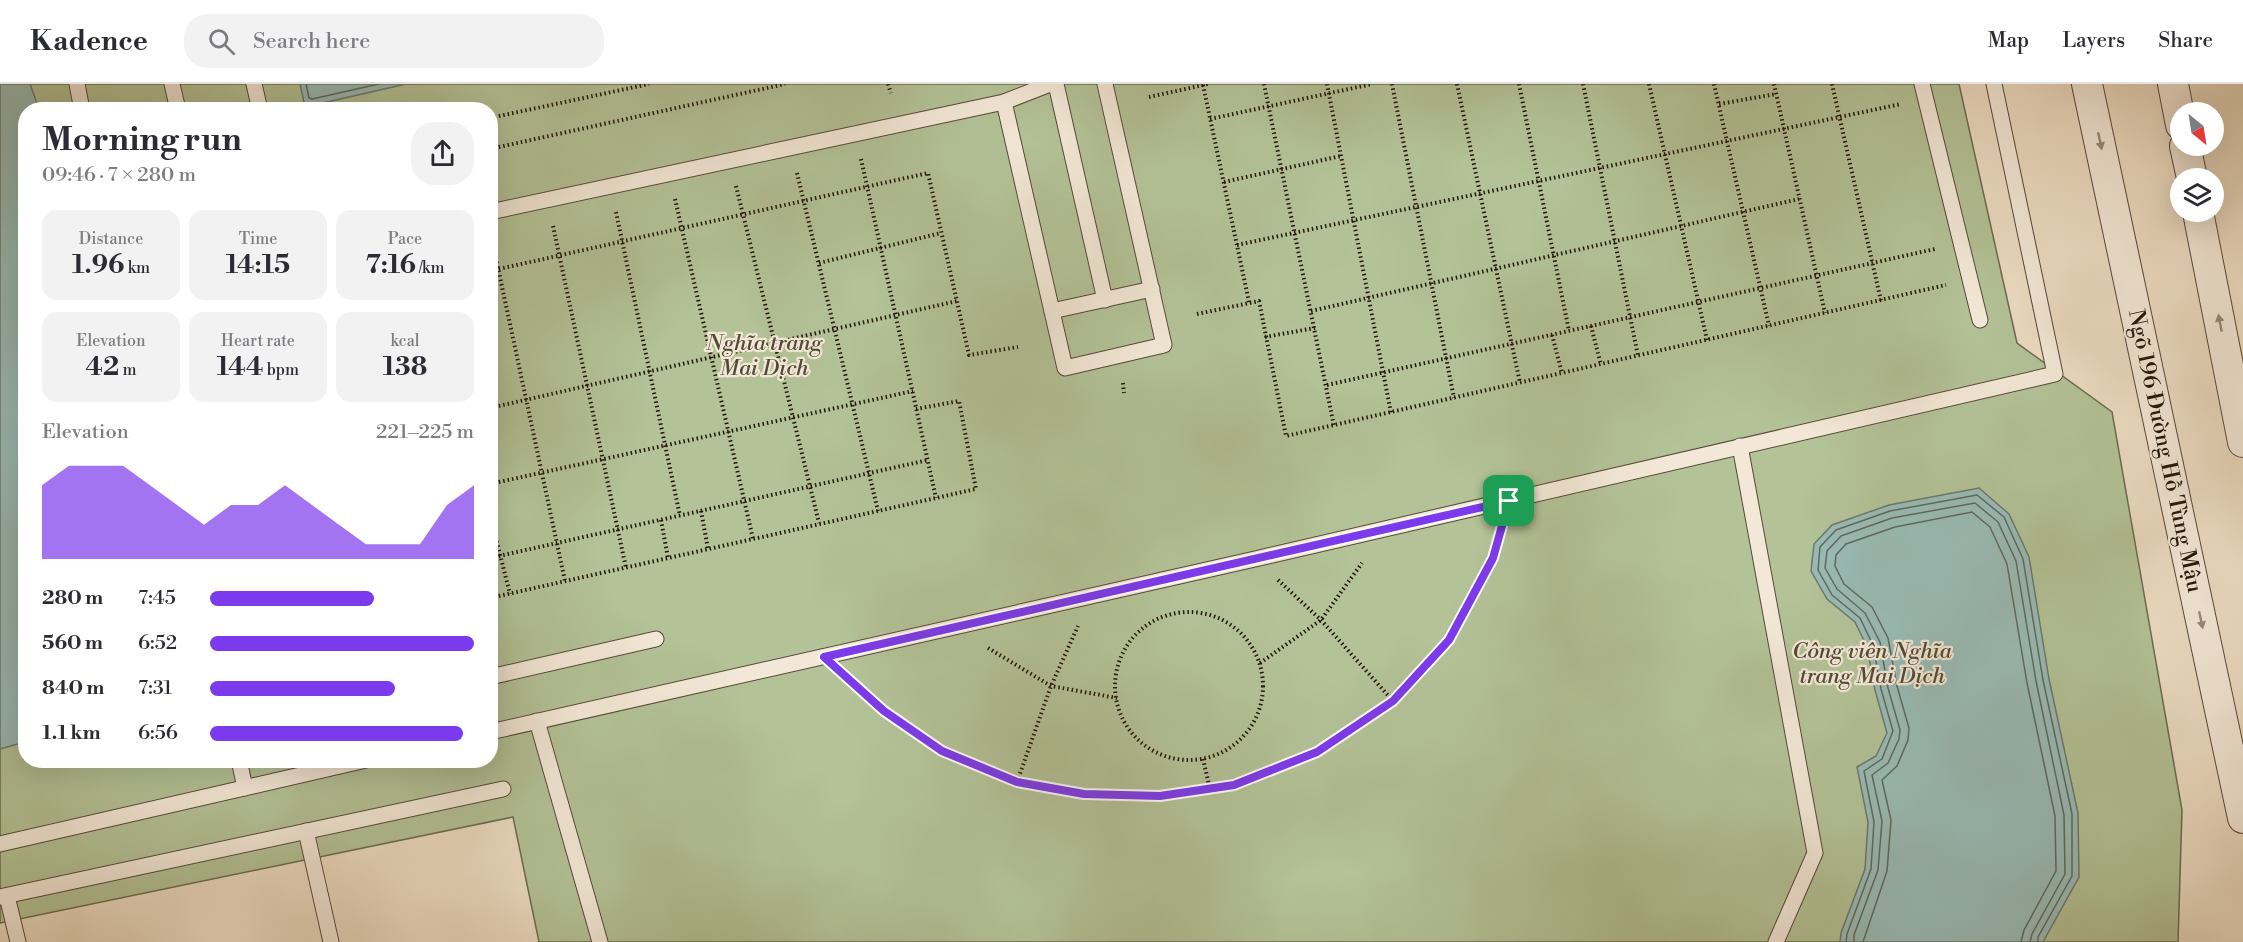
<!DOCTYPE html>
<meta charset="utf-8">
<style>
:root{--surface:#fff;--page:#f2f2f3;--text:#2b2b33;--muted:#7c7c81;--line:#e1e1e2;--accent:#7c3aed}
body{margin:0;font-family:"Libre Bodoni",serif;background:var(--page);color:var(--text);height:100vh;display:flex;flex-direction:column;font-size:22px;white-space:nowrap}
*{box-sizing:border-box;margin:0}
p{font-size:20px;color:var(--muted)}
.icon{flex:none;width:33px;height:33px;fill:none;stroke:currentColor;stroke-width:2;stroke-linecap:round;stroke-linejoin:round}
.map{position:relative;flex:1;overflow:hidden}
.sheet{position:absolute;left:18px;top:18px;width:480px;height:666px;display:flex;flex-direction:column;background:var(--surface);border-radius:24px;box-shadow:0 6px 24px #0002}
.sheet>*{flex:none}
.needle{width:39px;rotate:150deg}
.controls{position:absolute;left:2170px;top:18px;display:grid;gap:12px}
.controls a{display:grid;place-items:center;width:54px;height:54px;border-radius:50%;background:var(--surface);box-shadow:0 6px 24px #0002;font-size:30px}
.pin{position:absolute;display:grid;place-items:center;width:51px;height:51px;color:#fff;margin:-26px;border-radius:12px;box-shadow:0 3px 9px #0006}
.round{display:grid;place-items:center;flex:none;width:63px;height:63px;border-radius:24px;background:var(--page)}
.summary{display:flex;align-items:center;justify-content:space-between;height:102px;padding:0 24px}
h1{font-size:33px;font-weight:700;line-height:45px}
.figures{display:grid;grid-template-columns:repeat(3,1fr);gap:9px;height:102px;padding:6px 24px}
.figures div{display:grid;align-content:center;border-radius:15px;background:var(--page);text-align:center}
.figures b{font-size:26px;font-weight:700}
.figures small{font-size:16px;font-weight:400}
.figures p{font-size:16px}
.chart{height:168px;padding:12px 24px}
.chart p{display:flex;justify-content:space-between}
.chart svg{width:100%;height:108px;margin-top:6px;fill:var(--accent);opacity:.7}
ul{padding:0 24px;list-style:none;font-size:20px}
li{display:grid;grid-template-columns:96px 72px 1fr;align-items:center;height:45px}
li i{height:15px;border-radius:8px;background:var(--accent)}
header{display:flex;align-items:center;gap:36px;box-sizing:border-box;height:84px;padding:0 30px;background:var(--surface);border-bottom:2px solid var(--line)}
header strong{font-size:28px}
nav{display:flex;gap:33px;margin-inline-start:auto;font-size:21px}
.search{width:420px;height:54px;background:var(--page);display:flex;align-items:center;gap:15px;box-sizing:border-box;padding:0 21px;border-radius:24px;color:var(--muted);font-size:22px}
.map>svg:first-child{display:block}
</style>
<header>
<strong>Kadence</strong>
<div class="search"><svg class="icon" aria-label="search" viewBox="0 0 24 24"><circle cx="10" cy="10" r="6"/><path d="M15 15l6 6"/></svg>Search here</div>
<nav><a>Map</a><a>Layers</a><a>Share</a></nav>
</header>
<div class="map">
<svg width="2243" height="858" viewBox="0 0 2243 858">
<rect width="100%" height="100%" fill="#ecdcc2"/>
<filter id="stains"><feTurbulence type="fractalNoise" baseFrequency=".00333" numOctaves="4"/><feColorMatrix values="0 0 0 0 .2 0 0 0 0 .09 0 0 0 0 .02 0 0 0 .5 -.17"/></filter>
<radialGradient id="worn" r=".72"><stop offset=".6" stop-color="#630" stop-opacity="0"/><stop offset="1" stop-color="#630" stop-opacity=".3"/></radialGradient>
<!-- green -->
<path fill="#b3c297" stroke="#6c6c52" stroke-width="1.5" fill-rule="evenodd" d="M0 0H1959L2017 259 2112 328 2182 726 2178 858H539L513 733 0 839ZM26 26H490V676H26Z"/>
<!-- water -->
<g fill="#99bbb5" stroke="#6b7971" stroke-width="1.5">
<path d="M0 0H30L39 25 26 26 25 658 0 665Z"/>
<path d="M300 0H406L305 23Z"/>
<path d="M1979 404 2009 430 2029 473 2049 595 2078 729 2079 793 2043 858H1840L1841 849 1865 785 1868 738 1857 683 1876 672 1887 649 1875 606 1867 563 1855 538 1827 515 1811 487 1814 460 1832 441 1889 421Z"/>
</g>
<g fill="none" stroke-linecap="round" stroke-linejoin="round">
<!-- shore -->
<g stroke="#5f6960" stroke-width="1.5">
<path d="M306 0 309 14 312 15 379 0"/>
<path d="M1846 858 1847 850 1871 785 1874 738 1864 687 1882 675 1893 647 1881 605 1873 561 1860 534 1832 511 1818 486 1820 463 1836 446 1890 427 1977 411 2004 433 2023 475 2043 596 2072 730V792L2038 853V858"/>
<path d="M1854 858V851L1878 786 1882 737 1872 691 1888 679 1899 655 1900 646 1888 604 1880 558 1865 529 1837 505 1825 484 1827 467 1841 452 1892 434 1975 419 1998 438 2016 477 2036 597 2064 731 2065 790 2032 850 2030 858"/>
<path d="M1863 858 1887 787 1891 736 1882 696 1897 682 1908 656 1909 644 1897 602 1888 554 1872 523 1844 500 1835 482 1836 471 1846 460 1895 443 1972 428 1990 443 2007 480 2027 599 2055 732 2056 787 2024 846 2021 858"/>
</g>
<!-- lane casing -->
<g stroke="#57483a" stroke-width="17">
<g id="lane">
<path d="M77 0 82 26"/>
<path d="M172 0 178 26"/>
<path d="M254 0 260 26"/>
<path d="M1056 0 1105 216"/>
<path d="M1922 0 1980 236"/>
<path d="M1004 18 1065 284 1164 261 1105 0"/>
<path d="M490 128 1004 18 1050 0"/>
<path d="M1052 227 1152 205"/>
<path d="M1740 362 1815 769 1776 858"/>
<path d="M490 593 656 555"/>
<path d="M537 637 600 858"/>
<path d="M490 648 1255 475 2055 290 1994 0"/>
<path d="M239 676 245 704"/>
<path d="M306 747 331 858"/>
<path d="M0 760 366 676"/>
<path d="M7 812 18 858"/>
<path d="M0 813 503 705"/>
</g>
</g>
<!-- street casing -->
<g stroke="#57483a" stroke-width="32">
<g id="street">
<path d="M2087 0 2243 734"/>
<path d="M2173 0 2181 41"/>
<path d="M2185 62 2192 94"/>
<path d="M2198 128 2243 358"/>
</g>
</g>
<!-- path -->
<g stroke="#25170c" stroke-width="4" stroke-dasharray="1.5 3" stroke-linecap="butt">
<path d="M888 0 891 9"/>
<path d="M1264 0 1334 342"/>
<path d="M1327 0 1391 329"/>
<path d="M1392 0 1454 314"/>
<path d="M1457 0 1520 299"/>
<path d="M1519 0 1569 247"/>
<path d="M1583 0 1638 272"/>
<path d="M1649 0 1707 256"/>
<path d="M1714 0 1769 242"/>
<path d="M1774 0 1825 229"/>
<path d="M1832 0 1881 217"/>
<path d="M1203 1 1249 218"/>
<path d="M1149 13 1208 0"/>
<path d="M1719 20 1776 10"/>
<path d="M490 34 649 0"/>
<path d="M1210 35 1372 0"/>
<path d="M490 65 785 0"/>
<path d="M861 75 936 414"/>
<path d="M797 89 878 427"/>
<path d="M1224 98 1341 72"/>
<path d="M736 102 819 439"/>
<path d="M675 115 753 455"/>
<path d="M616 128 680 432"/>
<path d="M553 142 626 484"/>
<path d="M492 156 565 497"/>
<path d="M1237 161 1901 20"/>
<path d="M819 179 941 149"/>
<path d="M490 187 928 89 969 271 1018 263"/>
<path d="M1311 227 1799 115"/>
<path d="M1197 230 1259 217 1286 352 1946 201"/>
<path d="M1591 242 1601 281"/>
<path d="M1552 251 1562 289"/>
<path d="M1265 253 1315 244"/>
<path d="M1123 299 1124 309"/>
<path d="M1327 301 1935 165"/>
<path d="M490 324 957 217"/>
<path d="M490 400 913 307"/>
<path d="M701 427 708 465"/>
<path d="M490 431 510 510"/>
<path d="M661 436 668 474"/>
<path d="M490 474 928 376"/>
<path d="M1278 496 1321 536 1393 617"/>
<path d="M490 514 976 405 959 317 916 325"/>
<circle cx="1189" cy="602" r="74"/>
<path d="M988 564 1051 602 1117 614"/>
<path d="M1260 579 1321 536 1362 479"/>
<path d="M847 594 884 627 942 667 1017 698 1084 710 1159 712 1234 701 1317 668 1393 617 1449 556 1493 474 1500 446"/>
<path d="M1203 675 1210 705"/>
<path d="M1017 698 1051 602 1078 542"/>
</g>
<!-- lane -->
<use href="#lane" stroke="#f3e8d7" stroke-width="15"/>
<!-- street -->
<use href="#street" stroke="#f3e8d7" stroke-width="30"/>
</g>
<!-- one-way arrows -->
<defs><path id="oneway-solid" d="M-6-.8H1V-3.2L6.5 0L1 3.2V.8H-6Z" transform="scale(1.5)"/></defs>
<g fill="#968a7c">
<use href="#oneway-solid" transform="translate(2100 57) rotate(78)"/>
<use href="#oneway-solid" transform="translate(2220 239) rotate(-101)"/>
<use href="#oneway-solid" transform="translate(2201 536) rotate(78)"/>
</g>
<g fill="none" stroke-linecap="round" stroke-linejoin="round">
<!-- route casing -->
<g stroke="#fff" stroke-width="12">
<path id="route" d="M1509 417 1493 474 1449 556 1393 617 1317 668 1234 701 1160 712 1084 710 1017 698 942 667 884 627 824 573Z"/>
</g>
<!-- route -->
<use href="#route" stroke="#7c3aed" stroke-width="8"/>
</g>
<g text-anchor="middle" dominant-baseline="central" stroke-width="4.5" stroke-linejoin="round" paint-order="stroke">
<!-- park labels -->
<g font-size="22" font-style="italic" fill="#504a36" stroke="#f3e8d7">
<text x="764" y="259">Nghĩa trang<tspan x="764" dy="25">Mai Dịch</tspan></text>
<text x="1872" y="567">Công viên Nghĩa<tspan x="1872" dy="25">trang Mai Dịch</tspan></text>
</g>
<!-- street labels -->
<g font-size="22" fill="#25170c" stroke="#f3e8d7">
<text transform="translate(2165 367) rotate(78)">Ngõ 196 Đường Hồ Tùng Mậu</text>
</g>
</g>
<rect width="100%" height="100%" filter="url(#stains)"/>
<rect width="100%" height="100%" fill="url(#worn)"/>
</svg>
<div class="controls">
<a><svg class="needle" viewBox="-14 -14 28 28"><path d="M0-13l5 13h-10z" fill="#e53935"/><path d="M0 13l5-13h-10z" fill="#7c7c81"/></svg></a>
<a><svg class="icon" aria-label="layers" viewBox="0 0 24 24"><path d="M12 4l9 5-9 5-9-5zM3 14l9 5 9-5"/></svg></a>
</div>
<div class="pin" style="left:1509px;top:417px;background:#1e9e55"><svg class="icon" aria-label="arrive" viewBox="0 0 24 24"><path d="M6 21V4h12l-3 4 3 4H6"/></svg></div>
<section class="sheet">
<div class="summary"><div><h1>Morning run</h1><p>09:46 · 7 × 280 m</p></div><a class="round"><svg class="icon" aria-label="share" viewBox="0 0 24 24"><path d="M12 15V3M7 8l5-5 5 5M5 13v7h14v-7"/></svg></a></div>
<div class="figures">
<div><p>Distance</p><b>1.96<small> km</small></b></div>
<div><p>Time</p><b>14:15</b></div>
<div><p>Pace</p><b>7:16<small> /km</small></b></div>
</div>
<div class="figures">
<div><p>Elevation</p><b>42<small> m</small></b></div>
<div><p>Heart rate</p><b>144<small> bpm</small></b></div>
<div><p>kcal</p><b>138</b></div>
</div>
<div class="chart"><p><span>Elevation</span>221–225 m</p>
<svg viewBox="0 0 160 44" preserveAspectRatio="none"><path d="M0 44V14L10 6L20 6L30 6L40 14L50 22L60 30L70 22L80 22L90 14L100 22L110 30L120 38L130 38L140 38L150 22L160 14V44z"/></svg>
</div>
<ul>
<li><b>280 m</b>7:45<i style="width:62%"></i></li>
<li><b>560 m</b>6:52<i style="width:100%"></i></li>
<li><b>840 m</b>7:31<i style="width:70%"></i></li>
<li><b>1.1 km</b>6:56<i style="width:96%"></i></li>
</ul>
</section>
</div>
